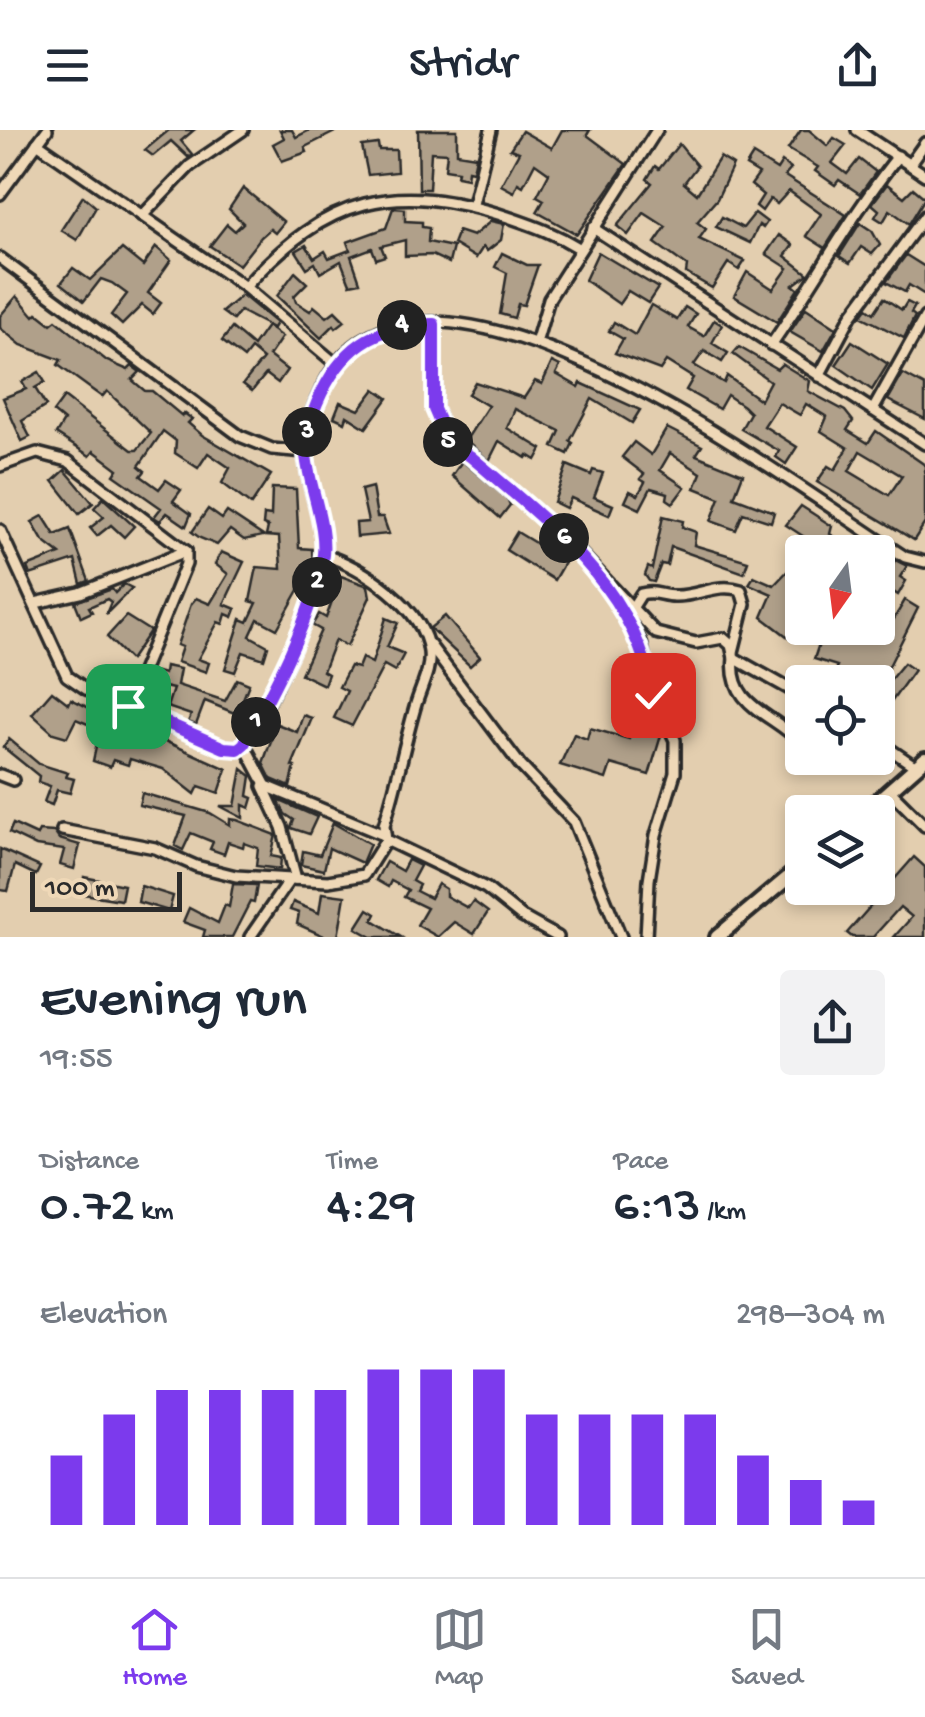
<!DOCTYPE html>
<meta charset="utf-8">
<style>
:root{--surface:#fff;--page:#f2f2f3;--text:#1f2937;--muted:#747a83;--line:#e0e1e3;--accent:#7c3aed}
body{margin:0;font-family:"Gochi Hand",sans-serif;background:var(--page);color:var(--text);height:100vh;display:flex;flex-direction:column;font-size:38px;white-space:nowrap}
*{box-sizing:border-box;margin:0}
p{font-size:32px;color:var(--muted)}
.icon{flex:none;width:55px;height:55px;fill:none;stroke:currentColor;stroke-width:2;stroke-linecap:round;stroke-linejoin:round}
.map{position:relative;height:807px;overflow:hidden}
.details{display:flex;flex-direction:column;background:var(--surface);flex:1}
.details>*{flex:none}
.needle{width:65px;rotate:194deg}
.fabs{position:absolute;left:785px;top:405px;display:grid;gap:20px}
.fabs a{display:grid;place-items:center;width:110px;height:110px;border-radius:10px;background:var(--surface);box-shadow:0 5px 15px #0003;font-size:50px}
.scale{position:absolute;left:30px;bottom:25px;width:152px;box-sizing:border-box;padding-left:10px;border:5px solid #2b2b2b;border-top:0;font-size:28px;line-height:35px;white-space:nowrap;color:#2b2b2b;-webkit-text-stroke:8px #efd8b7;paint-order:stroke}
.pin{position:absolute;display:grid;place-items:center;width:85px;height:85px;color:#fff;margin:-42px;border-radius:20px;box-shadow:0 5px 15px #0006}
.km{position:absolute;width:50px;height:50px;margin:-25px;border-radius:50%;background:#222;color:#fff;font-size:28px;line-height:50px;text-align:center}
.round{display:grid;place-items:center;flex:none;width:105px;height:105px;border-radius:10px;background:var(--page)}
.summary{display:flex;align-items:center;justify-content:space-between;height:170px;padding:0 40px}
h1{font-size:55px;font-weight:600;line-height:75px}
.metrics{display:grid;grid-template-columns:repeat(3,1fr);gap:15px;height:170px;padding:10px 40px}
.metrics div{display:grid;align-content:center}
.metrics b{font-size:50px;font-weight:600}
.metrics small{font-size:28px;font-weight:400}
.metrics p{font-size:28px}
.chart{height:280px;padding:20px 40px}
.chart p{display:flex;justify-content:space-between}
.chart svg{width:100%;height:180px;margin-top:10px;stroke:var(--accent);stroke-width:6}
header{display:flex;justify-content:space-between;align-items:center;height:130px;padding:0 40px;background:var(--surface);font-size:45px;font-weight:600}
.dock{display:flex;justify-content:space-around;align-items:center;height:140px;border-top:2px solid var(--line);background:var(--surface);font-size:28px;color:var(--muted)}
.dock a{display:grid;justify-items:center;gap:5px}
.dock .selected{color:var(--accent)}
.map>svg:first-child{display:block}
</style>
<header><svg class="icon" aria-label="menu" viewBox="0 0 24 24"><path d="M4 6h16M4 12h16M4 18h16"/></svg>Stridr<svg class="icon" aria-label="share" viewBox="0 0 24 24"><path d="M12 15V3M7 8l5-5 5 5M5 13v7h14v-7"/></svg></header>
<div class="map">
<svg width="925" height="807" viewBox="0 0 925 807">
<rect width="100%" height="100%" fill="#e3ceaf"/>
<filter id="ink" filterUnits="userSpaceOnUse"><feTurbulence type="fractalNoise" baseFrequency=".01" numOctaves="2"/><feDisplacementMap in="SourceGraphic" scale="20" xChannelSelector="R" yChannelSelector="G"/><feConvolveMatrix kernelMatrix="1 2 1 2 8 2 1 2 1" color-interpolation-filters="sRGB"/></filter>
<g filter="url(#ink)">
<!-- building -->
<g fill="#b0a08a" stroke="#2b2b2b" stroke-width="2.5" fill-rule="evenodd">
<path d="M169 0H194L181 11 192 24 188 27 171 11 153 26 145 20Z"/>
<path d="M280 0H292L296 7 310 0H339L305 17 307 22 282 31 273 14 284 8Z"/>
<path d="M418 0H457V23L476 26 473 41 468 40 467 48 457 46 458 41 445 39 447 23 431 22 429 59H419Z"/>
<path d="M562 0H590L587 5 626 34 577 104 537 82 544 70 537 66 549 43 535 33 523 56 518 53 514 62 501 55 519 22 510 19 522 1 552 18Z"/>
<path d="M801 0H809L828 16 834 8 846 15 832 33 847 44 859 29 876 42 860 64 839 50 835 55 815 41 818 37 788 19Z"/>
<path d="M378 14 379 20H396L397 42 368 45 362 16Z"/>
<path d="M679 14 697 36 684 53 697 64 720 27 733 35 717 69 697 92 706 99 699 109 745 131 739 140 728 133 712 158 686 143 687 136 655 113 666 97 644 83 628 105 617 96 652 53 647 49 655 36 659 39Z"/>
<path d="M753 25 777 40 782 32 791 39 785 46 846 85 825 118 806 106 821 84 789 61 777 74 770 69 762 81 756 76 763 65 751 55 759 44 746 36Z"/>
<path d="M887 54 904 67 913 58 925 68 909 94 890 80 883 92 875 87 879 80 872 74Z"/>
<path d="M243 58 284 92 275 103 270 99 261 107 239 135 210 116 227 94 235 101 243 93 229 79Z"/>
<path d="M83 66 96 77 77 110 61 100Z"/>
<path d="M393 78 405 79V91L422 92V97L429 98 428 112 453 117 449 133 432 125 405 126V110L381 116 385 126 376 129 372 118 351 126 360 152 350 154 341 131 320 143 315 133 307 138 296 121 306 115 314 128 325 121 329 128 350 120 347 112 386 98Z"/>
<path d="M755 83 767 92 763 98 759 95 750 113 716 97 722 87 743 98Z"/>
<path d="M491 91 504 94 501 110 487 121 483 117 476 128 453 114 458 101 473 106Z"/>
<path d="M860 93 872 101 880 115 872 124 861 117 850 133 839 126Z"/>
<path d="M779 105 793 115 785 126 808 144 793 155 798 159 777 192 734 166 747 142 773 159 788 138 766 124Z"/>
<path d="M156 117 171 130 148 163 161 173 153 184 142 175 122 195 111 185 127 164 112 153 101 149 84 171 61 153 73 138 90 150 122 119 143 136Z"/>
<path d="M598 122 658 158 648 173 628 161 619 174 585 150Z"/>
<path d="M502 123 527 135H538L524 175 518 174 514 188 500 184 507 143 495 137Z"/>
<path d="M906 125 925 137V165L909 155 905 162 886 152Z"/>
<path d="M295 142 307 153 294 166 296 172 310 181 314 176 327 187 335 181 345 191 336 198 334 195 321 208 277 166Z"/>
<path d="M242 165 276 193 273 198 240 181 233 190 222 182Z"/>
<path d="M17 166 34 186 37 183 51 194 56 190 107 231 128 240 132 236 140 242 132 250 145 261H152L182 286 184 283 192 289 188 293 202 305 271 345 251 375 222 353 230 338 208 323 198 338 175 323 176 311 163 301 139 336 145 341 141 346 159 359 166 350 181 360 173 371 191 384 186 396 167 383 160 391 154 387 161 378 114 345 118 339 94 321 90 326 56 304 64 291 53 282 64 267 132 320H137L151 303 107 261 102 267 58 235 61 230 21 215 0 198V186Z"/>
<path d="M884 168 902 180 907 172 915 176 911 183 915 186 904 208 861 186 867 178 874 183Z"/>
<path d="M651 175 677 190 685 177 696 184 688 197 704 206 714 190 722 195 712 213 728 223 722 232 704 221 694 235 724 253 727 246 760 270 770 251 733 224 739 217 777 239 782 234 810 251 808 261 845 281 853 291 847 300 868 313 876 301 925 335V393L914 410 817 352 828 336 835 340 848 318 821 301 827 287 806 274 800 285 779 273 764 296 797 317 786 334 776 327 779 321 741 299 750 283 743 276 727 265 719 279 686 260 693 248 666 231 660 240 615 223 623 209 609 201 614 192 635 205ZM860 321 902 346 889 365 849 341Z"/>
<path d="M806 178 836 198 823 221 790 202Z"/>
<path d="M267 196 282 207 269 226 287 240 278 253 266 244 252 261 243 254 263 229 251 219 244 228 222 211 232 198 253 216Z"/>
<path d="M852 211 888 234 872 260 836 235Z"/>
<path d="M552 232 560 236 556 244 579 257 581 253 640 280 632 293 592 269 570 311 573 313 568 324 553 317 560 301 515 279 507 298 542 319 536 330 528 325 526 328 499 311 489 331 466 310 488 276 468 264 475 252 524 268 535 251 542 254Z"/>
<path d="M39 242 45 252 35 258 46 276 22 291 30 307 22 311 3 268 26 259 22 252Z"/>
<path d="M903 244 925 256V289L888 270Z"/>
<path d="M375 259 388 268 366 298 347 286 345 292 334 287 340 272 359 280Z"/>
<path d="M667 298 702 316 696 325 743 344 734 367 774 382 771 392 743 383 736 400 711 391 720 368 695 358 701 343 670 323 660 340 685 357 673 373 667 369 668 363 651 358 640 379 625 372 630 361 638 365 645 352 640 349 644 344 622 327 634 312 651 325Z"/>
<path d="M462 331 507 368 510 375 500 388 452 346Z"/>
<path d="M567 335 591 345 593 340 603 343 594 367 613 375 609 385 571 368 566 378 554 372Z"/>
<path d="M65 340 93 373 79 384 53 351Z"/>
<path d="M372 357 377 387H383L389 404 357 407 356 393 368 392 361 360Z"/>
<path d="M272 358 296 359 299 418 312 419 313 440 310 450 299 446V460L277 499 258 489 250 506 268 516 264 529 243 522 235 542 225 539 241 489 248 492 257 473 250 471 257 437 281 439 279 407 266 406 268 397 263 395 264 385 271 386Z"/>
<path d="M103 368 134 396 124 407 111 395 97 406 90 398 104 387 94 378Z"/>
<path d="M801 376 832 396 830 404 848 415 843 422H797L806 408 786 395Z"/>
<path d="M208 379 222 389 227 382 263 406 244 410 230 400 217 415 200 408 192 402Z"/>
<path d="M43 386 55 405 70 399 89 451 81 454 75 430 30 445 27 437 60 424 43 411 32 392Z"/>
<path d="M663 386 683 391 682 397 696 402 694 415 748 431 744 443 671 417 667 435 661 434 654 452 649 451 645 445 648 437 652 439Z"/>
<path d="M517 402 565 431 554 450 506 420Z"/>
<path d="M221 422 244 432 224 474 236 479 233 487 226 484 223 494 218 492 198 529 209 533 206 542 177 532 182 517 177 515 191 474 196 468 210 474 228 444 215 434Z"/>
<path d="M802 426V491L792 510 762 487 772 464 749 454 754 446 774 455Z"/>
<path d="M895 430 907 436 900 447 906 451 898 465 878 452V436L888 442Z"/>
<path d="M341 446 368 456 370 467 347 516 335 510 323 541 328 544 324 555 301 544 321 500 312 495 319 484 326 488Z"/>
<path d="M124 454 132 458 106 484 111 472 107 469 89 477 92 482 81 487 75 472 112 459 115 463Z"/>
<path d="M905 470 918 478 884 546 872 538 864 552H854L835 540 837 536 814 529 821 508 804 498H844L866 509 871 502 878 506V479L894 489Z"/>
<path d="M126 486 150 501 130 530 107 507Z"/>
<path d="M445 486 480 527 470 536 430 498Z"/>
<path d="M386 488 398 493 387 517 404 524 395 541 384 535 352 596 334 588 347 561 339 557 350 536 358 538 362 528 372 533Z"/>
<path d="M904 533 914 540 892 571 880 562Z"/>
<path d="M165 536 180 539 177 555 225 571 237 549 249 554 237 584 205 571 196 595 188 592 191 585 167 577 173 559 155 555 157 542 164 544Z"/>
<path d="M52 561 69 574 71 569 99 583 95 597 76 589 67 607 53 603 32 584Z"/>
<path d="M303 585 312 588 292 636 295 637 290 657 271 649 263 633 277 594 297 602Z"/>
<path d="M634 594 662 602 649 645 611 634 606 649 560 635 574 604 587 609 590 598 629 609Z"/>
<path d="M126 602 149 604 227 639 219 663 199 656 195 664 163 639 130 629 128 635 113 630 110 637 93 631 98 608 122 615Z"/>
<path d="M9 609 39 634 68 643 66 647 74 649 70 663 57 660 52 675 44 672 50 656 38 652 39 646 3 617Z"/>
<path d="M242 639 251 646 248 666 253 668 250 678 243 675V688L220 676H235Z"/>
<path d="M142 663 210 683 230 695V689L237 690 276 705 271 726 281 728 280 739 256 736 258 718 244 713 243 717 228 712 224 724 210 719 213 712 191 703 183 720 175 716 186 686 139 675Z"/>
<path d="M278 670 317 687 309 704 291 698 294 690 285 684Z"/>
<path d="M333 693 370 714 362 733 329 718 324 740 301 735 303 721 320 725Z"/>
<path d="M13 694 37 705 39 701 54 702 59 709 80 715 74 739 60 735 64 720 36 716 9 703Z"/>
<path d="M0 719 40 737 36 745 15 735 8 761 0 760Z"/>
<path d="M914 727 925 737V807H894L912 787 900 777 873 807H852L847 803Z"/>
<path d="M408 730 420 736 412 751 419 755 416 761 430 768 438 754 446 759V766L468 778 473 771 488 782 474 804 454 792 438 807 417 795 427 778 404 767 408 760 391 751 388 757 376 750 386 732 402 741Z"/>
<path d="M84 747 124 755 121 770 83 764Z"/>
<path d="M233 754 257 755 254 773 250 772 232 807H203L205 800 183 792 189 778 218 793 225 775 229 777Z"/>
<path d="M141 756 173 766 169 781 138 772Z"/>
<path d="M322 763 345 766 338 807H326L297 794 299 783 290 780 293 772 319 783Z"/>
<path d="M368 779 376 784 373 790 401 807H372L356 798Z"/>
</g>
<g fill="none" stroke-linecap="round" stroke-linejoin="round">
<!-- street casing -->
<g stroke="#2b2b2b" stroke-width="16">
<g id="street">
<path d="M857 0 925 45"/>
<path d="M37 13 245 157 336 234"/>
<path d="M910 34 925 13"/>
<path d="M0 64 47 0"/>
<path d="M473 74 491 0"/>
<path d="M142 86 190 36 243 0"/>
<path d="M593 98 925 314"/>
<path d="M0 128 240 306 272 319 305 322"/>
<path d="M245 157C327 66 394 50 508 87 534 96 555 103 579 118"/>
<path d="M433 194 435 279 450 316 470 326 570 412 656 503 696 513 723 508 731 515 734 528 802 566"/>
<path d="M536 213 549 169 657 0"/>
<path d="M771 215C815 152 850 86 898 26"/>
<path d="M819 246 851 186 925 86"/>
<path d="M873 280 925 187"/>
<path d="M0 336 37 323 68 331 186 421V434L128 576"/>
<path d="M0 400 67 546 86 559 224 618 238 619C262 600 321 460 324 427 326 393 307 356 305 322 304 291 323 248 344 225 461 101 800 360 905 427L925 432"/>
<path d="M324 425C362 436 424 478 429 522 431 540 421 557 416 574 404 614 397 655 384 695L386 710 486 758 522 787 558 807"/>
<path d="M609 460 641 512 653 565 675 610V643L656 705 649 750 646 807"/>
<path d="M35 473 80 463 186 421"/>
<path d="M634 475 641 464C654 460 661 466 674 466 698 467 717 452 741 460L745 474 733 522"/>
<path d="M429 514 521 636 574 692 621 807"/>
<path d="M734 528C728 578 776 584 802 614"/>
<path d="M878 611 916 637"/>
<path d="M244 614 266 656 384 705"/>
<path d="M820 628H843"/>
<path d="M0 645 13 650"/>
<path d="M263 656 282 697 296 749"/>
<path d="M890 661 925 696"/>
<path d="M62 700 155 718 196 736 236 746 328 751 364 745 386 710"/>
<path d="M250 807 290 749"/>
</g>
</g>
<!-- secondary casing -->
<g stroke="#2b2b2b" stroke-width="20">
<g id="secondary">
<path d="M865 682 925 629"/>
<path d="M717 807 802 736"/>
</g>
</g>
<!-- street -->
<use href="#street" stroke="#efd8b7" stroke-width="9"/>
<!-- secondary -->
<use href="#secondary" stroke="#efd8b7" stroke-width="12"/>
</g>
</g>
<g fill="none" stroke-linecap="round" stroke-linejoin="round" filter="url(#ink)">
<!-- route casing -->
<g stroke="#fff" stroke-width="20">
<path id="route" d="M128 576 224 618 238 619 244 614C275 556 308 496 322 431 329 400 309 357 306 325 304 308 310 289 317 273 340 219 374 194 434 194V279L450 316 470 326C548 393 635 457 653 565"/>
</g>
<!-- route -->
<use href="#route" stroke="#7c3aed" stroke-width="12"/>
</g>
</svg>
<div class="fabs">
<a><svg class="needle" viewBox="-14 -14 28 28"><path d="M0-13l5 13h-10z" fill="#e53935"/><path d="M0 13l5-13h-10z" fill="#747a83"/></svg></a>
<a><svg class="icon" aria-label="locate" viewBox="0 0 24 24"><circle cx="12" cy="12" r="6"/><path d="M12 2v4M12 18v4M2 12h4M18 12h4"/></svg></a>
<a><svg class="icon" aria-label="layers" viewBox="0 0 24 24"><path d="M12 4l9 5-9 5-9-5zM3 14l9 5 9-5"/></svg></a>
</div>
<div class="scale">100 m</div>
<div class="pin" style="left:128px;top:576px;background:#1e9e55"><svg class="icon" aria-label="arrive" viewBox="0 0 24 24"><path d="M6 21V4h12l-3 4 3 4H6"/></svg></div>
<div class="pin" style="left:653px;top:565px;background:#d93025"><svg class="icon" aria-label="check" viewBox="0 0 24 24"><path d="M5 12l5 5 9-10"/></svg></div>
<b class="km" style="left:256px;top:592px">1</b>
<b class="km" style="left:317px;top:452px">2</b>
<b class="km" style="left:307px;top:302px">3</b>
<b class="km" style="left:402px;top:195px">4</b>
<b class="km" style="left:448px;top:312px">5</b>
<b class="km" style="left:564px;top:408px">6</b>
</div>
<section class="details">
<div class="summary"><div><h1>Evening run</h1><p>19:55</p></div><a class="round"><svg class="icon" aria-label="share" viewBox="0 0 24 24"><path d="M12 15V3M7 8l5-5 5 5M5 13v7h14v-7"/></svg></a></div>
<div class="metrics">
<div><p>Distance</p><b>0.72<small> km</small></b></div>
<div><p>Time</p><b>4:29</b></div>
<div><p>Pace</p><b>6:13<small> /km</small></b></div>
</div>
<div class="chart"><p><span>Elevation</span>298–304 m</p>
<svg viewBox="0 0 160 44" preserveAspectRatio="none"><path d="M5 44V27M15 44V17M25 44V11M35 44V11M45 44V11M55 44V11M65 44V6M75 44V6M85 44V6M95 44V17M105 44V17M115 44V17M125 44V17M135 44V27M145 44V33M155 44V38"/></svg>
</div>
</section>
<nav class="dock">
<a class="selected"><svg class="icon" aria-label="home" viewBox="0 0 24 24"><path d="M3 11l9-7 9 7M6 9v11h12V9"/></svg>Home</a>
<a><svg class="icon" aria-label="map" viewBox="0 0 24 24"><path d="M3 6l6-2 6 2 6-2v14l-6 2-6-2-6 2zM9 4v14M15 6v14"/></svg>Map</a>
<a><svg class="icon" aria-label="saved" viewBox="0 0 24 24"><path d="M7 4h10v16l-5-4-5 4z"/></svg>Saved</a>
</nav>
